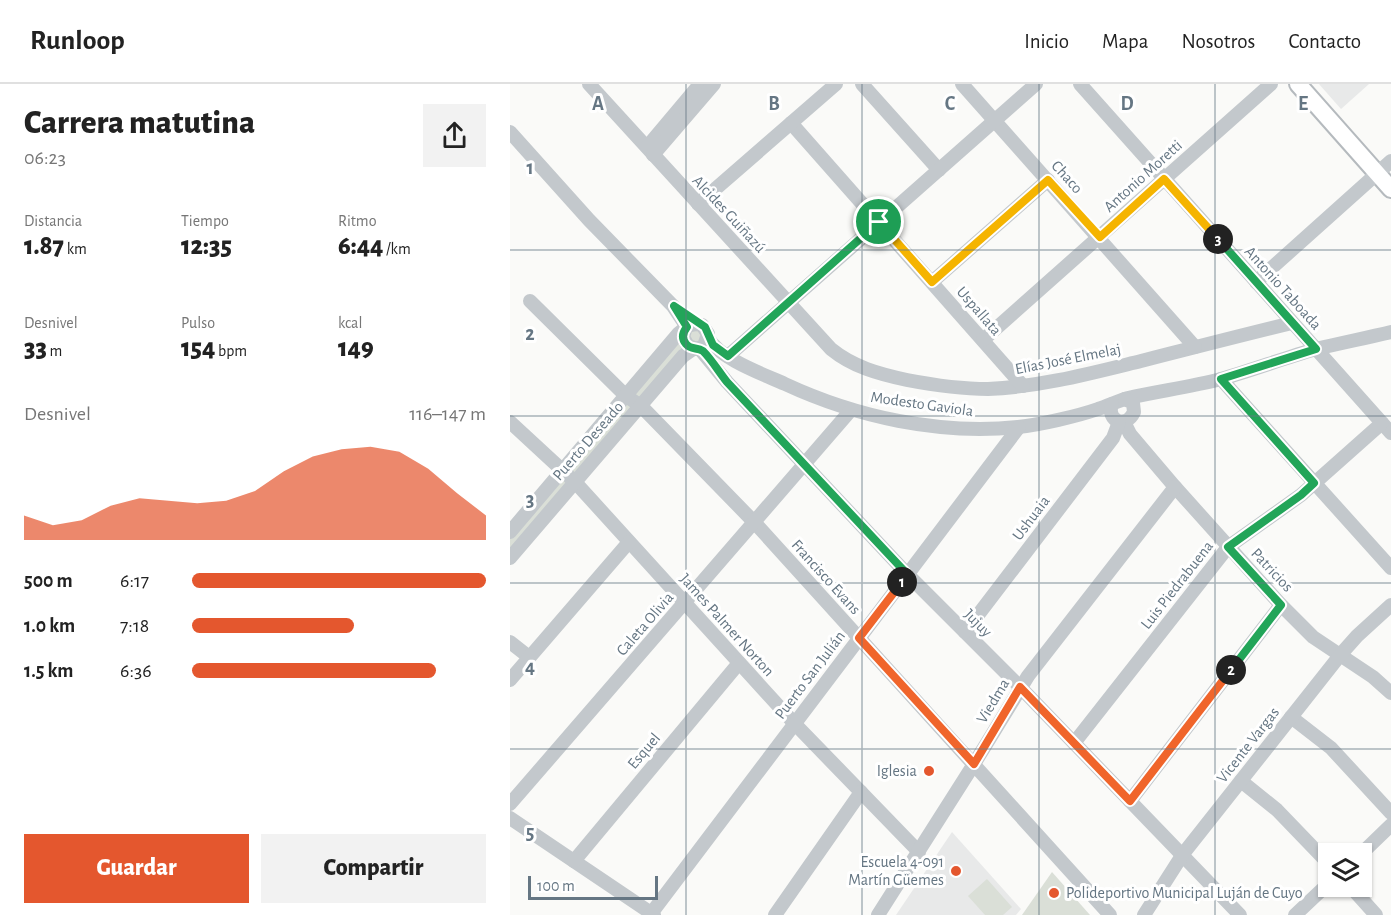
<!DOCTYPE html>
<html lang="es">
<meta charset="utf-8">
<style>
:root{--surface:#fff;--page:#f2f2f2;--text:#222;--muted:#767676;--line:#e0e0e0;--accent:#e4572e}
body{margin:0;font-family:"Alegreya Sans",sans-serif;background:var(--page);color:var(--text);height:100vh;display:flex;flex-direction:column;font-size:22px;white-space:nowrap}
*{box-sizing:border-box;margin:0}
p{font-size:20px;color:var(--muted)}
.icon{flex:none;width:33px;height:33px;fill:none;stroke:currentColor;stroke-width:2;stroke-linecap:round;stroke-linejoin:round}
.map{position:relative;flex:1;overflow:hidden}
.side{display:flex;flex-direction:column;background:var(--surface);width:510px}
.side>*{flex:none}
.fabs{position:absolute;left:808px;top:759px;display:grid;gap:12px}
.fabs a{display:grid;place-items:center;width:54px;height:54px;border-radius:0px;background:var(--surface);box-shadow:0 2px 4px #0004;font-size:30px}
.scale{position:absolute;left:18px;bottom:15px;width:130px;box-sizing:border-box;padding-left:6px;border:3px solid #657683;border-top:0;font-size:16px;line-height:21px;white-space:nowrap;color:#657683;-webkit-text-stroke:4px #fff;paint-order:stroke}
.pin{position:absolute;display:grid;place-items:center;width:51px;height:51px;color:#fff;margin:-26px;border:3px solid #fff;border-radius:50%;box-shadow:0 2px 6px #0007}
.km{position:absolute;width:30px;height:30px;margin:-15px;border-radius:50%;background:#222;color:#fff;font-size:16px;line-height:30px;text-align:center}
.round{display:grid;place-items:center;flex:none;width:63px;height:63px;border-radius:0px;background:var(--page)}
.summary{display:flex;align-items:center;justify-content:space-between;height:102px;padding:0 24px}
h1{font-size:33px;font-weight:800;line-height:45px}
.stats{display:grid;grid-template-columns:repeat(3,1fr);gap:9px;height:102px;padding:6px 24px}
.stats div{display:grid;align-content:center}
.stats b{font-size:26px;font-weight:800}
.stats small{font-size:16px;font-weight:400}
.stats p{font-size:16px}
.chart{height:168px;padding:12px 24px}
.chart p{display:flex;justify-content:space-between}
.chart svg{width:100%;height:108px;margin-top:6px;fill:var(--accent);opacity:.7}
.action{display:flex;gap:12px;margin-top:auto;padding:12px 24px}
.action a{flex:1;height:69px;border-radius:0px;background:var(--accent);color:#fff;font-size:24px;font-weight:800;line-height:69px;text-align:center}
.action a+a{background:var(--page);color:var(--text)}
ul{padding:0 24px;list-style:none;font-size:20px}
li{display:grid;grid-template-columns:96px 72px 1fr;align-items:center;height:45px}
li i{height:15px;border-radius:8px;background:var(--accent)}
header{display:flex;align-items:center;gap:36px;box-sizing:border-box;height:84px;padding:0 30px;background:var(--surface);border-bottom:2px solid var(--line)}
header strong{font-size:28px}
nav{display:flex;gap:33px;margin-inline-start:auto;font-size:21px}
main{display:flex;flex:1;min-height:0}
.map>svg:first-child{display:block}
</style>
<header>
<strong>Runloop</strong>
<nav><a>Inicio</a><a>Mapa</a><a>Nosotros</a><a>Contacto</a></nav>
</header>
<main>
<section class="side">
<div class="summary"><div><h1>Carrera matutina</h1><p>06:23</p></div><a class="round"><svg class="icon" aria-label="share" viewBox="0 0 24 24"><path d="M12 15V3M7 8l5-5 5 5M5 13v7h14v-7"/></svg></a></div>
<div class="stats">
<div><p>Distancia</p><b>1.87<small> km</small></b></div>
<div><p>Tiempo</p><b>12:35</b></div>
<div><p>Ritmo</p><b>6:44<small> /km</small></b></div>
</div>
<div class="stats">
<div><p>Desnivel</p><b>33<small> m</small></b></div>
<div><p>Pulso</p><b>154<small> bpm</small></b></div>
<div><p>kcal</p><b>149</b></div>
</div>
<div class="chart"><p><span>Desnivel</span>116–147 m</p>
<svg viewBox="0 0 160 44" preserveAspectRatio="none"><path d="M0 44V34L10 38L20 36L30 30L40 27L50 28L60 29L70 28L80 24L90 16L100 10L110 7L120 6L130 8L140 15L150 25L160 34V44z"/></svg>
</div>
<ul>
<li><b>500 m</b>6:17<i style="width:100%"></i></li>
<li><b>1.0 km</b>7:18<i style="width:55%"></i></li>
<li><b>1.5 km</b>6:36<i style="width:83%"></i></li>
</ul>
<div class="action"><a>Guardar</a><a>Compartir</a></div>
</section>
<div class="map">
<svg width="881" height="831" viewBox="0 0 881 831">
<rect width="100%" height="100%" fill="#fafaf8"/>
<!-- built -->
<g fill="#e8e9e9">
<path d="M809 0H859L831 25Z"/>
<path d="M442 748 511 825 506 831H386Z"/>
</g>
<!-- green -->
<g fill="#dadfd7">
<path d="M195 243 187 265 0 474V448L168 250Z"/>
<path d="M542 788 580 831H512Z"/>
<path d="M477 795 502 823 493 831H475L458 812Z"/>
</g>
<g fill="none" stroke-linecap="round" stroke-linejoin="round">
<!-- major casing -->
<g stroke="#b5babe" stroke-width="20">
<path id="major" d="M788 0 881 105"/>
</g>
<!-- minor -->
<g stroke="#c3c8cc" stroke-width="14">
<path d="M79 0 321 265C343 283 369 290 397 296 423 301 451 305 478 305 530 303 582 289 631 277 682 264 732 251 782 239"/>
<path d="M352 0 429 86"/>
<path d="M452 0 685 263"/>
<path d="M570 0 881 349"/>
<path d="M281 39 513 302"/>
<path d="M0 48 79 136 163 222 177 243"/>
<path d="M137 63 190 0"/>
<path d="M143 71 204 0"/>
<path d="M188 120 326 0"/>
<path d="M422 198 538 96"/>
<path d="M746 198 881 77"/>
<path d="M20 217 116 312 131 322 245 439 600 831"/>
<path d="M198 254C210 275 253 290 275 300 346 333 429 351 508 343 529 341 568 332 588 325 598 322 607 317 618 314 649 307 680 303 711 295 743 286 774 274 806 265 831 259 856 254 881 248"/>
<path d="M473 256 761 0"/>
<path d="M189 264 217 298 398 491 510 603 730 831"/>
<path d="M218 272 526 0"/>
<path d="M711 295 881 484"/>
<path d="M602 320C596 337 616 345 624 328L623 319 615 315"/>
<path d="M0 338 65 398 284 639 409 768"/>
<path d="M614 338 620 350 665 403 771 521 803 553 863 593 881 609"/>
<path d="M0 448 168 250C176 243 181 238 192 241L198 250 194 262 187 265 178 262 173 253 176 243"/>
<path d="M0 474 173 272 183 265"/>
<path d="M455 548 603 354 609 338"/>
<path d="M0 558 19 573"/>
<path d="M0 596 119 458"/>
<path d="M781 633 821 664 881 729"/>
<path d="M564 659 718 463 791 411 872 339"/>
<path d="M731 697 767 726 819 780"/>
<path d="M620 717 771 521"/>
<path d="M0 720 341 326"/>
<path d="M0 734 144 831"/>
<path d="M851 770 881 741"/>
<path d="M64 777 229 579"/>
<path d="M840 802 866 831"/>
<path d="M140 831 509 343"/>
<path d="M265 831 351 708"/>
<path d="M368 831 464 680 518 592 665 403"/>
<path d="M634 831 673 770 831 570 847 552 881 521"/>
<path d="M785 831 819 799"/>
</g>
<!-- major -->
<use href="#major" stroke="#fff" stroke-width="16"/>
</g>
<g fill="none" stroke-linecap="round" stroke-linejoin="round">
<!-- split-1 casing -->
<g stroke="#fff" stroke-width="12">
<path id="split-1" d="M369 138 218 272 203 261 195 243 164 222 177 243C173 248 171 254 176 260 181 266 187 263 193 267 202 276 209 288 217 298L398 491 392 498"/>
</g>
<!-- split-2 casing -->
<g stroke="#fff" stroke-width="12">
<path id="split-2" d="M392 498 349 554 464 680 510 603 620 717 721 586"/>
</g>
<!-- split-3 casing -->
<g stroke="#fff" stroke-width="12">
<path id="split-3" d="M708 155 806 265 711 295 804 399 791 411 718 463 771 521 721 586"/>
</g>
<!-- split-4 casing -->
<g stroke="#fff" stroke-width="12">
<path id="split-4" d="M369 138 422 198 538 96 590 153 654 95 708 155"/>
</g>
<!-- split-1 -->
<use href="#split-1" stroke="#22a559" stroke-width="8"/>
<!-- split-2 -->
<use href="#split-2" stroke="#f0652b" stroke-width="8"/>
<!-- split-3 -->
<use href="#split-3" stroke="#22a559" stroke-width="8"/>
<!-- split-4 -->
<use href="#split-4" stroke="#f5b400" stroke-width="8"/>
</g>
<!-- grid -->
<path fill="none" stroke="#657683" stroke-width="1.5" stroke-opacity="0.55" d="M176 0V831M352 0V831M529 0V831M705 0V831M0 166H881M0 332H881M0 499H881M0 665H881"/>
<!-- markers -->
<g fill="#e4572e" stroke="#fff" stroke-width="2">
<circle cx="419" cy="687" r="6"/>
<circle cx="446" cy="787" r="6"/>
<circle cx="544" cy="809" r="6"/>
</g>
<g text-anchor="middle" dominant-baseline="central" stroke-width="6" stroke-linejoin="round" paint-order="stroke">
<!-- street labels -->
<g font-size="16" fill="#657683" stroke="#fff">
<text transform="translate(633 92) rotate(-42)">Antonio Moretti</text>
<text transform="translate(557 93) rotate(48)">Chaco</text>
<text transform="translate(219 130) rotate(47)">Alcides Guiñazú</text>
<text transform="translate(773 204) rotate(48)">Antonio Taboada</text>
<text transform="translate(469 227) rotate(49)">Uspallata</text>
<text transform="translate(558 275) rotate(-11)">Elías José Elmelaj</text>
<text transform="translate(412 320) rotate(8)">Modesto Gaviola</text>
<text transform="translate(78 357) rotate(-49)">Puerto Deseado</text>
<text transform="translate(521 434) rotate(-53)">Ushuaia</text>
<text transform="translate(762 486) rotate(47)">Patricios</text>
<text transform="translate(316 493) rotate(48)">Francisco Evans</text>
<text transform="translate(667 501) rotate(-52)">Luis Piedrabuena</text>
<text transform="translate(468 539) rotate(45)">Jujuy</text>
<text transform="translate(135 540) rotate(-49)">Caleta Olivia</text>
<text transform="translate(217 541) rotate(48)">James Palmer Norton</text>
<text transform="translate(300 591) rotate(-53)">Puerto San Julián</text>
<text transform="translate(483 617) rotate(-59)">Viedma</text>
<text transform="translate(738 661) rotate(-52)">Vicente Vargas</text>
<text transform="translate(134 667) rotate(-50)">Esquel</text>
</g>
<!-- poi labels -->
<g font-size="16" fill="#657683" stroke="#fff" text-anchor="end">
<text x="407" y="687">Iglesia</text>
<text x="434" y="778">Escuela 4-091<tspan x="434" dy="18">Martín Güemes</tspan></text>
<text x="556" y="809" text-anchor="start">Polideportivo Municipal Luján de Cuyo</text>
</g>
</g>
<g font-size="20" text-anchor="middle" font-weight="bold" fill="#657683" stroke="#fff" stroke-width="6" stroke-linejoin="round" paint-order="stroke">
<text x="88" y="26">A</text>
<text x="264" y="26">B</text>
<text x="440" y="26">C</text>
<text x="617" y="26">D</text>
<text x="793" y="26">E</text>
<text x="20" y="90">1</text>
<text x="20" y="256">2</text>
<text x="20" y="422">3</text>
<text x="20" y="589">4</text>
<text x="20" y="755">5</text>
</g>
</svg>
<div class="fabs">
<a><svg class="icon" aria-label="layers" viewBox="0 0 24 24"><path d="M12 4l9 5-9 5-9-5zM3 14l9 5 9-5"/></svg></a>
</div>
<div class="scale">100 m</div>
<div class="pin" style="left:369px;top:138px;background:#1e9e55"><svg class="icon" aria-label="arrive" viewBox="0 0 24 24"><path d="M6 21V4h12l-3 4 3 4H6"/></svg></div>
<b class="km" style="left:392px;top:498px">1</b>
<b class="km" style="left:721px;top:586px">2</b>
<b class="km" style="left:708px;top:155px">3</b>
</div>
</main>
